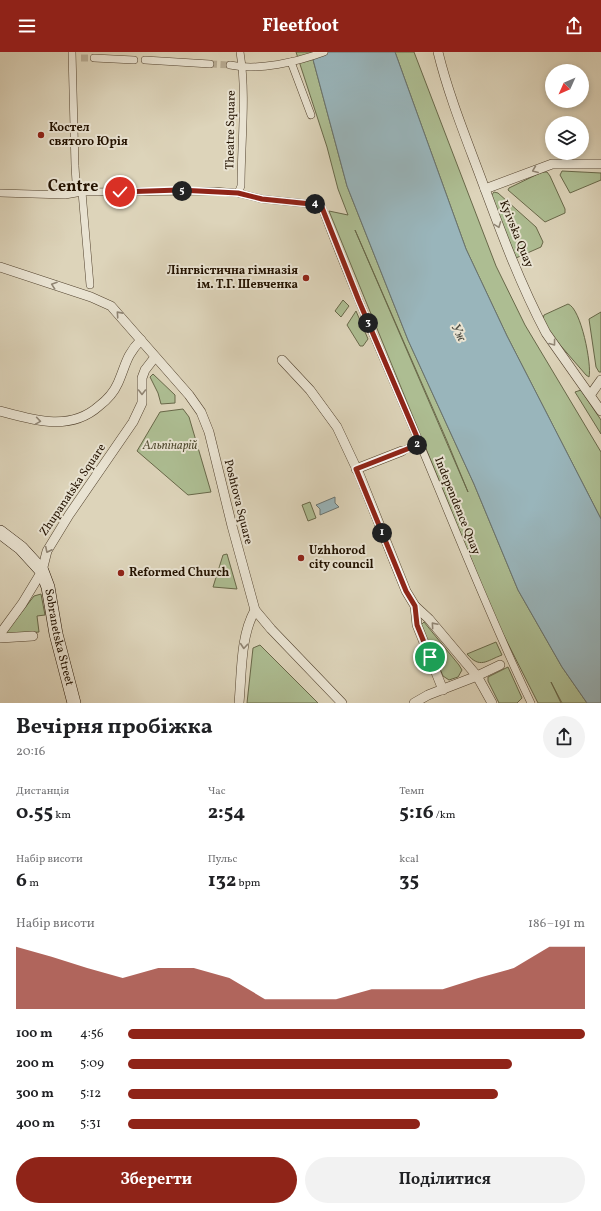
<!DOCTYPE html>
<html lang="uk">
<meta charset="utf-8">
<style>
:root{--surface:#fff;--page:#f2f2f2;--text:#202124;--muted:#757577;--accent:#8f2418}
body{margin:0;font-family:Vollkorn,serif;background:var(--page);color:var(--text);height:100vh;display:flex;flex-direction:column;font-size:15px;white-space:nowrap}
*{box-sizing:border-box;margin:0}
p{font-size:13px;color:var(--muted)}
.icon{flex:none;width:22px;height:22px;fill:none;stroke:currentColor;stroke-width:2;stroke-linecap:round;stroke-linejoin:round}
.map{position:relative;height:651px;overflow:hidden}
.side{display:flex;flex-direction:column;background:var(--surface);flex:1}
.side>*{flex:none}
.needle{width:26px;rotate:225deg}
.buttons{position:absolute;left:545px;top:12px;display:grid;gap:8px}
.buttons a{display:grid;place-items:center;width:44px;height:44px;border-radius:50%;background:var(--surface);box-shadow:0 2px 6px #0003;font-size:20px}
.pin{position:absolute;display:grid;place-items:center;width:34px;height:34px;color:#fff;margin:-17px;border:2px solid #fff;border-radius:50%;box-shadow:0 1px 4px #0007}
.km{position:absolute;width:20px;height:20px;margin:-10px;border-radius:50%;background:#222;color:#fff;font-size:11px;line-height:20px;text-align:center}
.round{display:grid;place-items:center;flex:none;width:42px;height:42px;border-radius:21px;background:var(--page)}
.overview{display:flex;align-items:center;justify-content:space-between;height:68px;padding:0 16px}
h1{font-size:22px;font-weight:700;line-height:30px}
.metrics{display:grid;grid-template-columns:repeat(3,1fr);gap:6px;height:68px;padding:4px 16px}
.metrics div{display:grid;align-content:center}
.metrics b{font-size:20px;font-weight:700}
.metrics small{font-size:11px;font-weight:400}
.metrics p{font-size:11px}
.chart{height:112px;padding:8px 16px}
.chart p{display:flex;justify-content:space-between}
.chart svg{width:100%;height:72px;margin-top:4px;fill:var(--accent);opacity:.7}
.action{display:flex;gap:8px;margin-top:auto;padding:8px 16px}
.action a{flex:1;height:46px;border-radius:24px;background:var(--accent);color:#fff;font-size:16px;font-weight:700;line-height:46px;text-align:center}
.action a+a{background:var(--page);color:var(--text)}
ul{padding:0 16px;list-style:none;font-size:13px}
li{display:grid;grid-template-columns:64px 48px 1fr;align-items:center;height:30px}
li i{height:10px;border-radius:5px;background:var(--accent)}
header{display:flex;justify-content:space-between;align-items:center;height:52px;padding:0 16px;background:var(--accent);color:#fff;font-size:18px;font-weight:700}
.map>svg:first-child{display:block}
</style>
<header><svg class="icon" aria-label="menu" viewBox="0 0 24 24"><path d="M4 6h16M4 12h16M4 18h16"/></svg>Fleetfoot<svg class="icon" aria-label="share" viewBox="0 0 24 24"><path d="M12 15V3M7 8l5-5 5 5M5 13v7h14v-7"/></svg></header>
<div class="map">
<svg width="601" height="651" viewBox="0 0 601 651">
<rect width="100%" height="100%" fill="#ddd4ba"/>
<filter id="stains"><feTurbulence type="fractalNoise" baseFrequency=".005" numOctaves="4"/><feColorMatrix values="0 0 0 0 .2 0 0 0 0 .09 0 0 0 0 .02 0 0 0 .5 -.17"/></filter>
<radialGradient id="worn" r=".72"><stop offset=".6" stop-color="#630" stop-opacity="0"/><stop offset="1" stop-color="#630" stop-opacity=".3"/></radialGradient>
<!-- green -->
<g fill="#adbd92" stroke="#686849" fill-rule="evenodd">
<path d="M296 0H311L347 134 408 288 474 432 518 538 562 615 587 651H562L551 630 561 651H538L496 568 329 159 348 163 338 137 327 95ZM355 178 447 389 468 440Z"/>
<path d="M395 0H414L496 214 525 273 601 400V467L507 284 466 197Z"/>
<path d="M562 119 601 121V128L570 141 560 123Z"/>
<path d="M542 120H547L550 124 565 157V161L545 170 508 138 509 136Z"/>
<path d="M494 140 498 141 536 175 543 190 541 195 516 206 491 144Z"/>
<path d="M343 248 349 254 341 265 335 259Z"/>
<path d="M568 252C581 256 592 313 589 325L586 323 548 279 543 267 544 263Z"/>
<path d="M356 259 368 287 363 294H360L347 273Z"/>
<path d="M601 260V320H599L596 315 589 267Z"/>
<path d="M153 322 175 343V351L161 352 158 341 150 325Z"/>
<path d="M581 338 601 368V382L575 340Z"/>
<path d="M183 357 189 365 211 440 188 443 137 399 160 360Z"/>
<path d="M310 450 316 466 308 469 302 453Z"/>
<path d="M227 502 237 537 213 535 223 503Z"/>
<path d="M41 542 45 563 37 564 39 580 4 583 34 544Z"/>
<path d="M424 570 459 613 462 618 458 625 449 628 443 624 422 576 421 573Z"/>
<path d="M496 590 502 603C486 609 480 617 467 602Z"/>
<path d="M260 593 318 651H247L253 596Z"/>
<path d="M508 615 522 646 517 651H499L488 629V625Z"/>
</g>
<!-- water -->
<g fill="#99b5bb" stroke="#6a7470">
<path d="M311 0H395L466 197 507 284 601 467V651H587L562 615 518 538 474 432 408 288 347 134Z"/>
<path d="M335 445V451L339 455 320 463V457L316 453Z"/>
</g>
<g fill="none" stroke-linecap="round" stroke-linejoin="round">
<!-- pedestrian-tunnel -->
<g stroke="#b8ad95" stroke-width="7" stroke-dasharray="7 3.5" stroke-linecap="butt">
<path d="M81 6H94"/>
<path d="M210 12 230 13"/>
</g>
<!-- pedestrian casing -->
<g stroke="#52422e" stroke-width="8">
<g id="pedestrian">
<path d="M72 0 75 114 76 130 82 140 90 233"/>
<path d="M94 6 134 8"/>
<path d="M145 8 210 12"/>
<path d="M291 10 311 63"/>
<path d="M230 13C259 19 297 10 324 0"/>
<path d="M0 141 65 143 82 140 214 139 238 141 262 147 321 153C350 233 386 311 419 390 456 478 490 566 531 651"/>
<path d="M238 141 241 134C241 90 247 43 240 0"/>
<path d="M402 399 420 392"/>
</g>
</g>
<!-- minor casing -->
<g stroke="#52422e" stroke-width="10">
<g id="minor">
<path d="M438 0C448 41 464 81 479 121 499 175 519 230 546 281L601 359"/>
<path d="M485 137 552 112H601"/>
<path d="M0 215 91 245 111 254 189 343 201 360 209 380 232 474 255 558 271 577 342 651"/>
<path d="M282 308 310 338 337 375 360 424 406 539 415 554 429 567 477 624 428 643 414 651"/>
<path d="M591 342 601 328"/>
<path d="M0 359C33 368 70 380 99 354 107 348 114 340 118 331 126 313 126 303 141 288"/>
<path d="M356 417 402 399"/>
<path d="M415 554 417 573 443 638"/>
<path d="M0 582 22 552 42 519 47 499 69 463 133 370 142 351V326L145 318 155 305"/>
<path d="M0 586 33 584"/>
<path d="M239 651C242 620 240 585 255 558"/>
<path d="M492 651 477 624 500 613"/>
</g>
</g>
<!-- secondary casing -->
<g stroke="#231200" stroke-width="14">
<g id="secondary">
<path id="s1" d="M0 480 21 496 42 519 48 535 56 582 74 651"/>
</g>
</g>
<!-- pedestrian -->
<use href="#pedestrian" stroke="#e9e3d2" stroke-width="7"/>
<!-- minor -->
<use href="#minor" stroke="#e9e3d2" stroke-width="9"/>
<!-- secondary -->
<use href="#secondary" stroke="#e9e3d2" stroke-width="13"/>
</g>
<!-- one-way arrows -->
<defs><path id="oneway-chevron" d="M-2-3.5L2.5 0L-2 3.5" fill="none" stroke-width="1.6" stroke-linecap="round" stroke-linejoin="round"/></defs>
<g stroke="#908574">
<use href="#oneway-chevron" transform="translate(535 118) rotate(158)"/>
<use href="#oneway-chevron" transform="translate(498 173) rotate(69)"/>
<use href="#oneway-chevron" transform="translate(54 233) rotate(-161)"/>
<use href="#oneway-chevron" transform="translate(119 262) rotate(-132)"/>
<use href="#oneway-chevron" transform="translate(553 291) rotate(53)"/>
<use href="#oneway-chevron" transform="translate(142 340) rotate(90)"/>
<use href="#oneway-chevron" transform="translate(38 369) rotate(9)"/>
<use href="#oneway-chevron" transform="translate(48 498) rotate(116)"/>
<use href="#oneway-chevron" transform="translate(434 573) rotate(-131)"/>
<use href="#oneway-chevron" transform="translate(244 594) rotate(95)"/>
</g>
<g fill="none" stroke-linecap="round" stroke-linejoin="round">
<!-- route casing -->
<g stroke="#fff" stroke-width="8">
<path id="route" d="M120 140 179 138 238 141 262 147 321 153 359 249 420 392 356 417 406 539 415 554 417 573 430 605"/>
</g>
<!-- route -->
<use href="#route" stroke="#8f2418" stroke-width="5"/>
</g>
<!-- markers -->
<g fill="#8f2418" stroke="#e9e3d2" stroke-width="1.5">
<circle cx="41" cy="83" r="4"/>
<circle cx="306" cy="226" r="4"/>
<circle cx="301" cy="506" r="4"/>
<circle cx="121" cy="521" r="4"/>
</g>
<g text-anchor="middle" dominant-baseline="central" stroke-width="4" stroke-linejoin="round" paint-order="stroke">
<!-- poi labels -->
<g font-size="12" font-weight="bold" fill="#231200" stroke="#e9e3d2" text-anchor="start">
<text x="49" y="76">Костел<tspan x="49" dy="14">святого Юрія</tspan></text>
<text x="298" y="219" text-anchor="end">Лінгвістична гімназія<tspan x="298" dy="14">ім. Т.Г. Шевченка</tspan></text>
<text x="309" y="499">Uzhhorod<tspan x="309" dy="14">city council</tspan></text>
<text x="129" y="521">Reformed Church</text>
</g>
<!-- street labels -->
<g font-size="12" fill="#231200" stroke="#e9e3d2">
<text transform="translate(231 78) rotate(-89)">Theatre Square</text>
<text transform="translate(516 182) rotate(68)">Kyivska Quay</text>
<text transform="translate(73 438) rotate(-56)">Zhupanatska Square</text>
<text transform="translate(238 450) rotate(76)">Poshtova Square</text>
<text transform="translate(457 454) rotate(68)">Independence Quay</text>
<text stroke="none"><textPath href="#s1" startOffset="126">Sobranetska Street</textPath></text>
</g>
<!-- park labels -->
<g font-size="12" font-style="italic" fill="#534e33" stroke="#e9e3d2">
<text x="170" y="394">Альпінарій</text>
</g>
<!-- water labels -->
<g font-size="13" font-style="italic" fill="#4c4b41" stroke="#e9e3d2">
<text transform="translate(458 281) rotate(63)">Уж</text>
</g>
<!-- district labels -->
<g font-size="16" font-weight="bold" fill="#231200" stroke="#e9e3d2">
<text x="73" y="135">Centre</text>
</g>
</g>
<rect width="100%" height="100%" filter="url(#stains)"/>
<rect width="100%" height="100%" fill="url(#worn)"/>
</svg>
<div class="buttons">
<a><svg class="needle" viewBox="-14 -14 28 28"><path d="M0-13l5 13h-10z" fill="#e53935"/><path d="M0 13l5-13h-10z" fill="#757577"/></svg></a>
<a><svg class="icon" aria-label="layers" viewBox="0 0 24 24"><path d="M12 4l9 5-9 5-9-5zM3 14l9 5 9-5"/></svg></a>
</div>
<div class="pin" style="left:430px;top:605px;background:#1e9e55"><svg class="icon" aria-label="arrive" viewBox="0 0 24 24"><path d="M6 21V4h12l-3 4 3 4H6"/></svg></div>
<div class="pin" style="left:120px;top:140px;background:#d93025"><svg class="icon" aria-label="check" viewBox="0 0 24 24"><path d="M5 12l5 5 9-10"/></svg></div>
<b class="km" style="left:382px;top:481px">1</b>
<b class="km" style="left:417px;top:393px">2</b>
<b class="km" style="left:368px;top:271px">3</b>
<b class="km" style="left:315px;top:152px">4</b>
<b class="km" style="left:182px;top:139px">5</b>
</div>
<section class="side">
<div class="overview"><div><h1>Вечірня пробіжка</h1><p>20:16</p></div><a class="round"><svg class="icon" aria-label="share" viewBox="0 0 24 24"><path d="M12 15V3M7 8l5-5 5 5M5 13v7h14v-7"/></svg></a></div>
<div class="metrics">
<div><p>Дистанція</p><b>0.55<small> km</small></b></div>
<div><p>Час</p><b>2:54</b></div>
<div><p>Темп</p><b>5:16<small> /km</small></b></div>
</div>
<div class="metrics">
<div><p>Набір висоти</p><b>6<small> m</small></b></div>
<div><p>Пульс</p><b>132<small> bpm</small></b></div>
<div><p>kcal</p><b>35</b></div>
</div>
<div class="chart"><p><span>Набір висоти</span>186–191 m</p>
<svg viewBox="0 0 160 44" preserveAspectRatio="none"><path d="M0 44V6L10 12L20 19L30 25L40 19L50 19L60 25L70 38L80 38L90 38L100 32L110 32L120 32L130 25L140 19L150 6L160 6V44z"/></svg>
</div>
<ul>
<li><b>100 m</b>4:56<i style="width:100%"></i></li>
<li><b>200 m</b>5:09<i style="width:84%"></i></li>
<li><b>300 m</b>5:12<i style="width:81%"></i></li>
<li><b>400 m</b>5:31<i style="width:64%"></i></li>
</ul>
<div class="action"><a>Зберегти</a><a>Поділитися</a></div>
</section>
